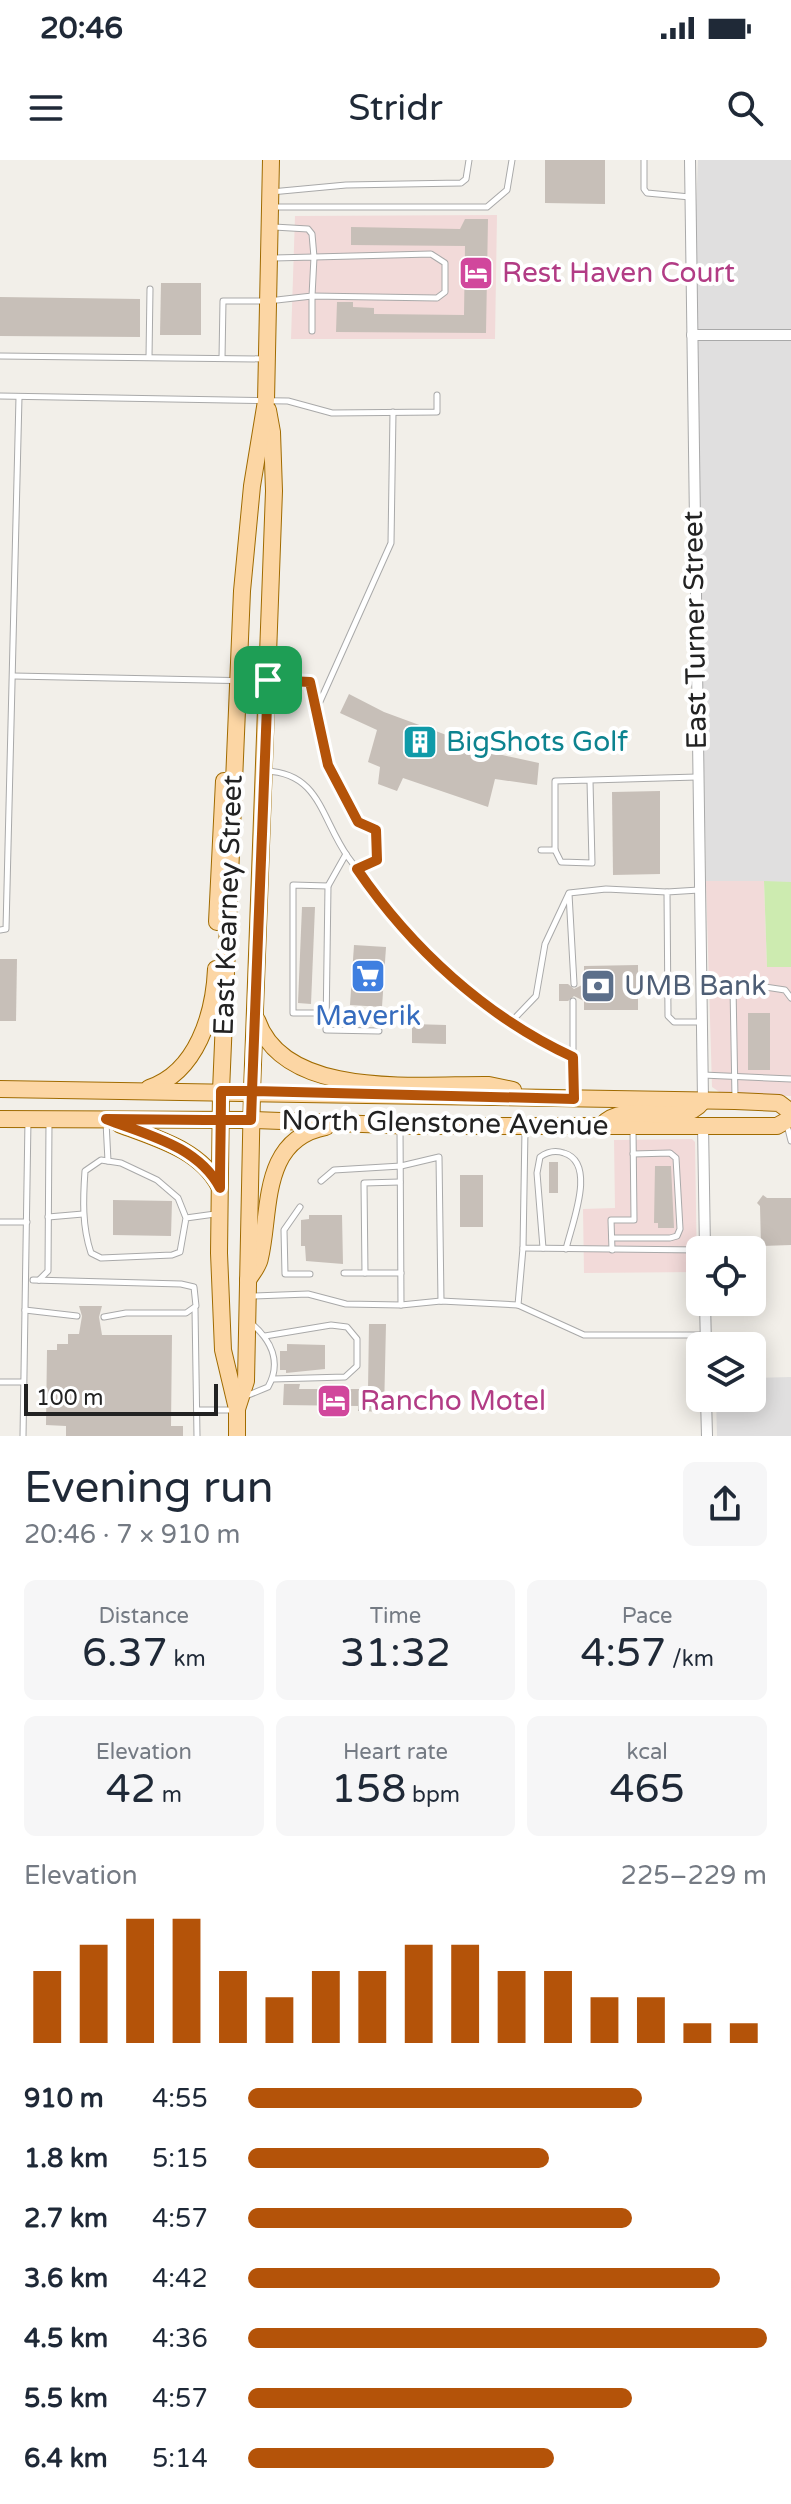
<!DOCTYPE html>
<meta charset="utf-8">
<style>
:root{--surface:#fff;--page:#f6f6f7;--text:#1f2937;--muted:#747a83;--accent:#b45309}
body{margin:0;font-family:"Varela Round",sans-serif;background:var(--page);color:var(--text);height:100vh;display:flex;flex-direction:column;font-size:30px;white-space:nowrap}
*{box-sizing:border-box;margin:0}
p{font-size:26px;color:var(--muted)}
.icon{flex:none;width:44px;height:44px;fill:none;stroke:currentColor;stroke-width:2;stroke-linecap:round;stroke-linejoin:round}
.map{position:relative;height:1276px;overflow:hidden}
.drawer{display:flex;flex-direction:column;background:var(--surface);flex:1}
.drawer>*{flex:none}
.buttons{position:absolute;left:686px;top:1076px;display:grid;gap:16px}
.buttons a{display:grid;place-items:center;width:80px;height:80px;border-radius:12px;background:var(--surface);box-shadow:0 4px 20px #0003;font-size:40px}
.scale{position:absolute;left:24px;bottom:20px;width:194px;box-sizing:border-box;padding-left:8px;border:4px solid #222;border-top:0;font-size:22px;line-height:28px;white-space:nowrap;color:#222;-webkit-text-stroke:6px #fff;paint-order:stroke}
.pin{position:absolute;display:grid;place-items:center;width:68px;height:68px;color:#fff;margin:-34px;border-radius:16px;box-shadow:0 4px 12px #0006}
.round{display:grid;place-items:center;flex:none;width:84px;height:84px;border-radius:12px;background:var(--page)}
.headline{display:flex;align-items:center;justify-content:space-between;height:136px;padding:0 24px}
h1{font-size:44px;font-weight:600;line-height:60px}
.metrics{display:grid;grid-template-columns:repeat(3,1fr);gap:12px;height:136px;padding:8px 24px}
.metrics div{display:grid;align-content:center;border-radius:12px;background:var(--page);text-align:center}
.metrics b{font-size:40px;font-weight:600}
.metrics small{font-size:22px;font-weight:400}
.metrics p{font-size:22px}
.chart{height:224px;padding:16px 24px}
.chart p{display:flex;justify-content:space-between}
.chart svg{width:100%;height:144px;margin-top:8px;stroke:var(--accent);stroke-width:6}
ul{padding:0 24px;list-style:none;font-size:26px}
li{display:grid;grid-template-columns:128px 96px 1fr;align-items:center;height:60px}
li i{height:20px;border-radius:10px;background:var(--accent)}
.status{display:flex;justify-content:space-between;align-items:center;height:56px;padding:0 40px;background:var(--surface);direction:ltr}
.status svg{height:22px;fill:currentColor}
header{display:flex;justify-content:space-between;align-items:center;height:104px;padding:0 24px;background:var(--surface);font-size:36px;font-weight:600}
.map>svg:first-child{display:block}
</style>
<div class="status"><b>20:46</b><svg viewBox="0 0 49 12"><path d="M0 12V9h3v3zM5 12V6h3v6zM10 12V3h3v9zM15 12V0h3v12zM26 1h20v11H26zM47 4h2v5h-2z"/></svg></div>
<header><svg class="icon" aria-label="menu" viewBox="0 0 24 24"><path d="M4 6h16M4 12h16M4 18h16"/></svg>Stridr<svg class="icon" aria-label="search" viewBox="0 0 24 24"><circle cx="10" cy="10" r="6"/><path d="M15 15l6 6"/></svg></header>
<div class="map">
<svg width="791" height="1276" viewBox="0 0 791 1276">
<rect width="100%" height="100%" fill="#f2efe9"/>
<!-- residential -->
<g fill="#e0dfdf">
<path d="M698 0H791V722L706 721 695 73Z"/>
<path d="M791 1217V1276H717L716 1238H752V1218Z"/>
</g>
<!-- commercial -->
<g fill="#f2dad9">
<path d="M497 55 495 179H291L295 56Z"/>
<path d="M706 721H764L767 807H791V936L724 935 712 927Z"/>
<path d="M692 979 695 982 697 1112 584 1113 583 1049 615 1048 614 980Z"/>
</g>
<!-- grass -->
<path fill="#cdebb0" d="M764 721 791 722V807H767Z"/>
<!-- building -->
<g fill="#c7bfb8">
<path d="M545 0H605V44L545 43Z"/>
<path d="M465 59H488L486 173 336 172 337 142H353V147L374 148V154L464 155 465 86 351 85V67L460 69Z"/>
<path d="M161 123H201V175H160Z"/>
<path d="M0 137 140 139V177L0 176Z"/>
<path d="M349 534 384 552 498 594 539 603 537 625 495 619 488 647 403 618 397 631 378 624 380 607 368 602 377 570 340 553Z"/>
<path d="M660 631V714L613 715 612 632Z"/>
<path d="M302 747H315L311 844 298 843Z"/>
<path d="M354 785 386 787 382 847 350 845Z"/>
<path d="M0 799H17L16 861H0Z"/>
<path d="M638 805V850H584V841L574 836 568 841H559V824H568L574 829 584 824V806Z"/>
<rect x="748" y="853" width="22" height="57"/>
<path d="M412 864 446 865V884L412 883Z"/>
<rect x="549" y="1002" width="9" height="31"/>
<path d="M655 1006H671L674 1068H658V1063H654Z"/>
<rect x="460" y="1015" width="23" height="52"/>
<path d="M763 1035 767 1038H791V1085L761 1086 760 1046 757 1043Z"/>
<path d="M113 1040 172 1041 171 1076 113 1075Z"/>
<path d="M309 1055H342L343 1104 306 1101 305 1086H301V1060L309 1059Z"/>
<path d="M79 1146H102L99 1157 102 1175H172L171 1266H183V1276H66V1266L46 1265 47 1190H57V1184H68V1174H79L82 1156Z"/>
<path d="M369 1164H386L384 1252 358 1251V1246L283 1245 284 1224H300L299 1229H368Z"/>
<path d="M287 1184 325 1185V1209L286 1213V1210H280V1191H287Z"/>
</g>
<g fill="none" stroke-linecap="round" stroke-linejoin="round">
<!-- lane casing -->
<g stroke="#a9a9a9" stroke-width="7">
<g id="lane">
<path d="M644 0V29L647 33 690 37"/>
<path d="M271 32 346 25 461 23 466 19 469 0"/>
<path d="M275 47H487L507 30 512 0"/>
<path d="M274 67 308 69 312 74 314 97 431 94 445 103V132L437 138 312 136V171"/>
<path d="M0 196 266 199"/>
<path d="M149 197 150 129"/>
<path d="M222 198 223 141H268L312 136 314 97 274 98"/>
<path d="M0 236 288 241 332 253 437 252V235"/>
<path d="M14 516 310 522 328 605 358 662 376 670 377 700 357 709"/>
<path d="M314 555 391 383 393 252"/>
<path d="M266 611C320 613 321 659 348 697 407 780 479 853 573 897L574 937"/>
<path d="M590 621 592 703 561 702 555 690V621L697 617"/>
<path d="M541 690H555"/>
<path d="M346 694 328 726 326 870 379 871"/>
<path d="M699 730 667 732 668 856 674 862H700"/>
<path d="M569 734 574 824"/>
<path d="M0 770 6 769 19 237"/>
<path d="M733 827 735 938"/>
<path d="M701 829 759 826 785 830 791 838"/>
<path d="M573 841V896"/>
<path d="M327 853H293V725L328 726"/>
<path d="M512 861 536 836 545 784 569 733 606 729 667 732"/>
<path d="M703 915 791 919"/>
<path d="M106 962 108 1001"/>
<path d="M787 965 791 981"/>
<path d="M400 967 401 1145"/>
<path d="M525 970 523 1088 700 1090"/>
<path d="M321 1021 334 1010 401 1006 439 997 441 1141"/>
<path d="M300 1047 284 1070 285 1114H310"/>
<path d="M48 1057 83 1054"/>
<path d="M186 1058 180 1092 172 1095 101 1098 91 1093C82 1066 83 1039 85 1011L101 1000 121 1003 157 1020 178 1038 186 1058 215 1054"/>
<path d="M0 1062H27"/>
<path d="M612 1078H670L677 1076 680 1069 676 998 670 993 633 994"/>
<path d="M543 1088 537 1013 540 997C547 992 555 990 564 993 597 1003 572 1063 566 1089"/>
<path d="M612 1090 611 1060H634L633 969"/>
<path d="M344 1113H401"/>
<path d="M365 1113 364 1023 400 1022"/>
<path d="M33 1120 181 1124 194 1127 196 1146 186 1153H126L104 1157"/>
<path d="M39 1120 48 1111 49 962"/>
<path d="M252 1136 308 1134 346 1144 401 1145 441 1141 518 1145 584 1175H705"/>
<path d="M518 1145 523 1088"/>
<path d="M195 1149 197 1276"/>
<path d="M25 1150 77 1156"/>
<path d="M265 1176 331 1165 347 1167 357 1179V1206L345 1217 273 1219"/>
<path d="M0 1222H23"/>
<path d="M246 1236 268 1227C282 1202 271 1180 251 1163"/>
<path d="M197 1250H236"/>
<path d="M23 1276 28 960"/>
</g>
</g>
<!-- street casing -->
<g stroke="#a9a9a9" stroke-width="12">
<g id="street">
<path d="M690 0 703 941"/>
<path d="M692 175H791"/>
<path d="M703 965 705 1090"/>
<path d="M705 1142 706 1186"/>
<path d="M706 1238 707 1276"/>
</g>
</g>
<!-- primary casing -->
<g stroke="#a06b00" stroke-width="18">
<g id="primary">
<path d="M217 762 224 621"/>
<path d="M257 860C285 941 422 924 489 925L513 930"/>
<path d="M149 928C197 912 214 854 216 809"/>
<path d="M0 929 735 941 779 943 791 952"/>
<path d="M0 959 251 960 417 966H777L791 958"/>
<path d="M119 964C155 978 200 989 219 1026"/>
<path d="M602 965C628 937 679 972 703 941"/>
<path d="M248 1120C252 1113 259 1106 260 1098 271 1052 260 979 326 967"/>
<path d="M237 1249 246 1221 252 931 274 331 272 272 268 250"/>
<path d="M237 1276V1249L223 1190 219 1093 221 931 242 431 252 326 266 241 271 0"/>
</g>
</g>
<!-- lane -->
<use href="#lane" stroke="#fff" stroke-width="5"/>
<!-- street -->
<use href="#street" stroke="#fff" stroke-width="10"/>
<!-- primary -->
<use href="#primary" stroke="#fcd6a4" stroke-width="16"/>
</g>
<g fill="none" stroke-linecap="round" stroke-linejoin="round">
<!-- route casing -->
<g stroke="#fff" stroke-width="16">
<path id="route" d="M268 520 252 931H221C221 963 220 995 220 1028 198 986 147 975 106 959L205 960H251L252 931 574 939 573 897C486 857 411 788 357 709L377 700 376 670 358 662 328 605 310 522 268 520"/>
</g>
<!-- route -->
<use href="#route" stroke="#b45309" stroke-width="10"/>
</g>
<!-- icons -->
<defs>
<g id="hotel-square" transform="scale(1.8)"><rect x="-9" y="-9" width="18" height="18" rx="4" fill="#d1479c" stroke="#fff"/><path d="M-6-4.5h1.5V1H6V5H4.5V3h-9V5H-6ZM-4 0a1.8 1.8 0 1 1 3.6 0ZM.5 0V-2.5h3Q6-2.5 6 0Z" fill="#fff"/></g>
<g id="building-square" transform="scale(1.8)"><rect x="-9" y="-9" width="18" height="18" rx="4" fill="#0f9aa8" stroke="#fff"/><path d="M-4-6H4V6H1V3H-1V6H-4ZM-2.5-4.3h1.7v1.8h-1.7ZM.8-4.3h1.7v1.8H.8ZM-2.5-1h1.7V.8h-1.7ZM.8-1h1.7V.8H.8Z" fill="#fff"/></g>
<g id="supermarket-square" transform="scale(1.8)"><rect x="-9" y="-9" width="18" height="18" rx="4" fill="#3f7fe0" stroke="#fff"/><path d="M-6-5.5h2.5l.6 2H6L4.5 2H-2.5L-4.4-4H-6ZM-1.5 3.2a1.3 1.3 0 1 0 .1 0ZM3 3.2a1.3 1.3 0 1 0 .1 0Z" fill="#fff"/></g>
<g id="bank-square" transform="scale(1.8)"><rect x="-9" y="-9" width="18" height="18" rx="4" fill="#5c6f8a" stroke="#fff"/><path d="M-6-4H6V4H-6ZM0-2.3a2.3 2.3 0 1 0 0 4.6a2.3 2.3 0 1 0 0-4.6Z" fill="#fff"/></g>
</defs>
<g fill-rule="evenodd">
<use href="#hotel-square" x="476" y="113"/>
<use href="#building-square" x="420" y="582"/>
<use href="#supermarket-square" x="368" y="816"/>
<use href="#bank-square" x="598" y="826"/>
<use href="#hotel-square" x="334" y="1241"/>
</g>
<g text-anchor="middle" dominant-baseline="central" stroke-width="8" stroke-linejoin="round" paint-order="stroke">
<!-- hotel labels -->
<g font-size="28" fill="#b23c85" stroke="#fff" text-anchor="start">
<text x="502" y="113">Rest Haven Court</text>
<text x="360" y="1241">Rancho Motel</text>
</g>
<!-- street labels -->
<g font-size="28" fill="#222" stroke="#fff">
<text transform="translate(695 470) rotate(-91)">East Turner Street</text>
<text transform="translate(228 745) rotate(-88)">East Kearney Street</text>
<text transform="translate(445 963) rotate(1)">North Glenstone Avenue</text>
</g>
<!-- culture labels -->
<g font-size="28" fill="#0d838f" stroke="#fff" text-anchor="start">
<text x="446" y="582">BigShots Golf</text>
</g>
<!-- service labels -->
<g font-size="28" fill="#4e5e75" stroke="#fff" text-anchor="start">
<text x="624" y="826">UMB Bank</text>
</g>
<!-- shop labels -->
<g font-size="28" fill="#366cbe" stroke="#fff">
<text x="368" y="856">Maverik</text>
</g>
</g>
</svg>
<div class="buttons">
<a><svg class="icon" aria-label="locate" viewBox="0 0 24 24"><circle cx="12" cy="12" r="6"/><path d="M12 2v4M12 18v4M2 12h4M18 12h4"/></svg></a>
<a><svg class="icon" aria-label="layers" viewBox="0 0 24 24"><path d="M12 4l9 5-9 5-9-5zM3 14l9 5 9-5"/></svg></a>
</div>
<div class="scale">100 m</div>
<div class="pin" style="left:268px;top:520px;background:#1e9e55"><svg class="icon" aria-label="arrive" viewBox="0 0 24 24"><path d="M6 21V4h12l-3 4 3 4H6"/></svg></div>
</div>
<section class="drawer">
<div class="headline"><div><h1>Evening run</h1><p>20:46 · 7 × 910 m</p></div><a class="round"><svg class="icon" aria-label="share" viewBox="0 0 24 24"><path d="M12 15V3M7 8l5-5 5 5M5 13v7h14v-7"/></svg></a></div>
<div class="metrics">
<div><p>Distance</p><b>6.37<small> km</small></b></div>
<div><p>Time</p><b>31:32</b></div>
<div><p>Pace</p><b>4:57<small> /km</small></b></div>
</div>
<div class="metrics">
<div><p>Elevation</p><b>42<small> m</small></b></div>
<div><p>Heart rate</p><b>158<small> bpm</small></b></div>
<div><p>kcal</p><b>465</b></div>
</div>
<div class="chart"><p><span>Elevation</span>225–229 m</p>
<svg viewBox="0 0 160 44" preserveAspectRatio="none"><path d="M5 44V22M15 44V14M25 44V6M35 44V6M45 44V22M55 44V30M65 44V22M75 44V22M85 44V14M95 44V14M105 44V22M115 44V22M125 44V30M135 44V30M145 44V38M155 44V38"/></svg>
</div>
<ul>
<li><b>910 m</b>4:55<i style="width:76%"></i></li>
<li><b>1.8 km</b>5:15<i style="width:58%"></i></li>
<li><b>2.7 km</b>4:57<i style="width:74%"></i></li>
<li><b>3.6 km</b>4:42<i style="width:91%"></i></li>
<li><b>4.5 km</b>4:36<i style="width:100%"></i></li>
<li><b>5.5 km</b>4:57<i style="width:74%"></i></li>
<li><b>6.4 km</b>5:14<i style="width:59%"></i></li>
</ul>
</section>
